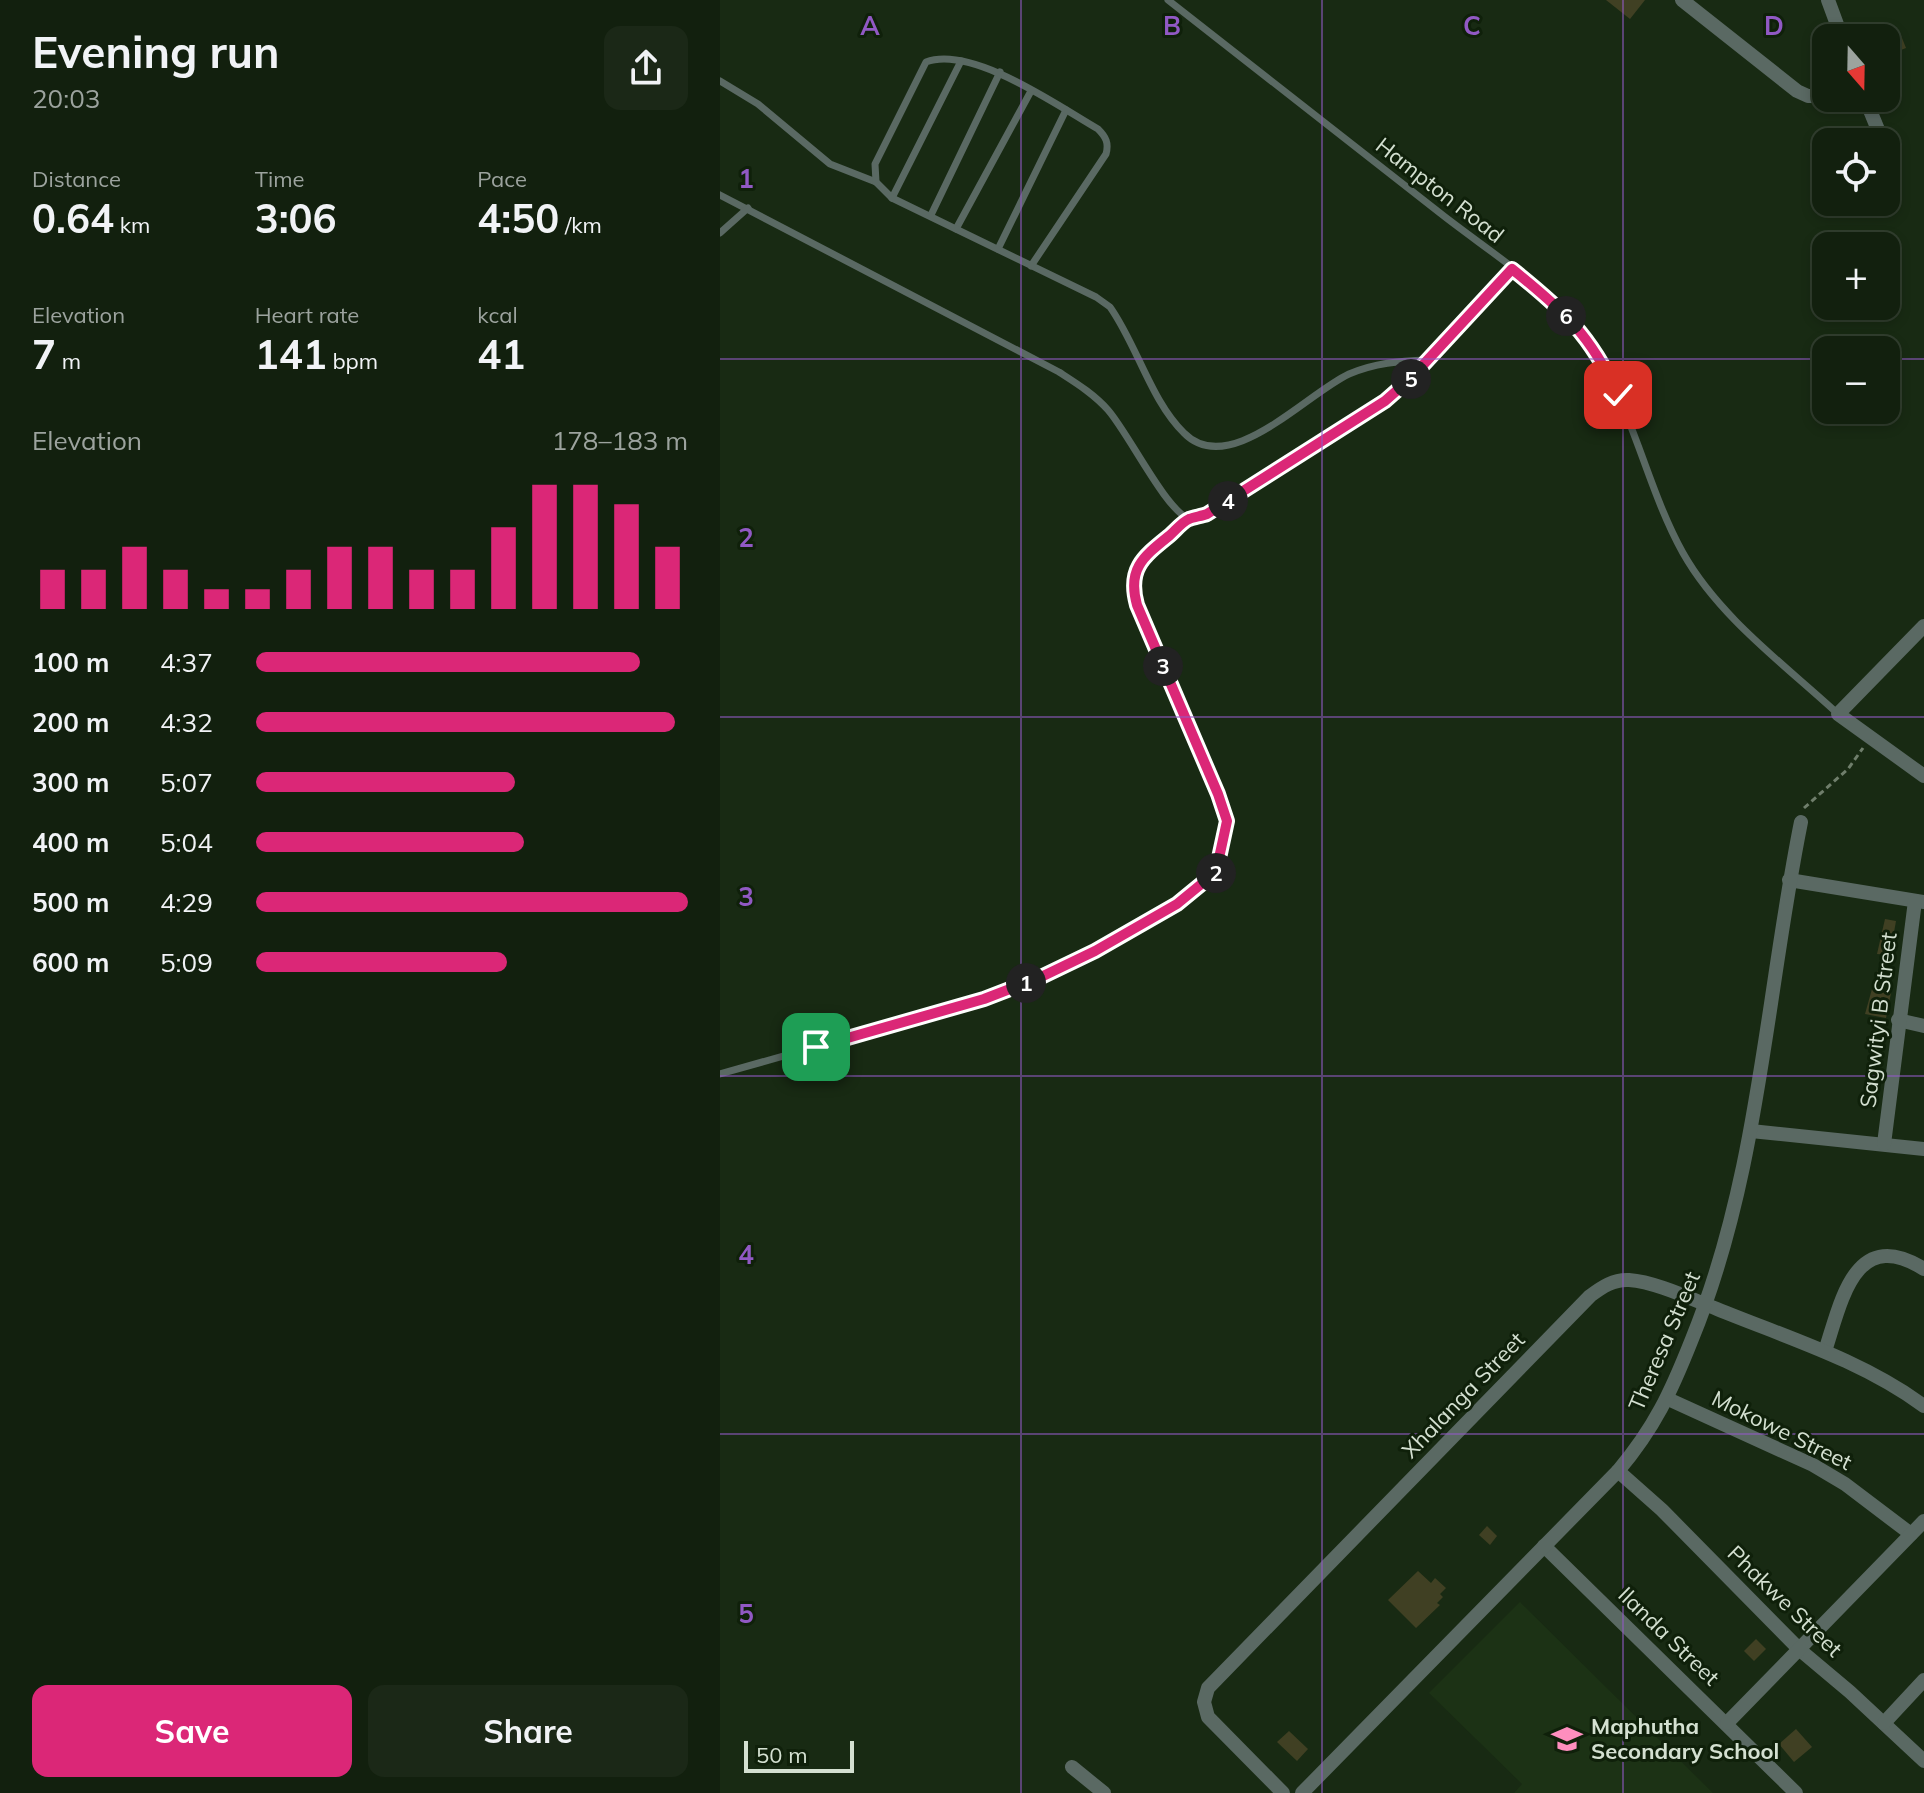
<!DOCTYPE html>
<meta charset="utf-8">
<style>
:root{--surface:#12200e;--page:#1b2817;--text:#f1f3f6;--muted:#9ca39e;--line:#313e2e;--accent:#db2777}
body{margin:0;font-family:Mulish,sans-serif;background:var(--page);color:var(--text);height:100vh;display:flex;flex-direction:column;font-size:30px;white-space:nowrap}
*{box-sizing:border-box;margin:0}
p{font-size:26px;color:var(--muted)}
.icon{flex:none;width:44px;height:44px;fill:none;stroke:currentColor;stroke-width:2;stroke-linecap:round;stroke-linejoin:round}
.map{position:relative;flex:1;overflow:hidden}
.side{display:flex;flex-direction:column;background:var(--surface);width:720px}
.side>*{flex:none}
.needle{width:52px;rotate:160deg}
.controls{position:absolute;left:1092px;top:24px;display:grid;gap:16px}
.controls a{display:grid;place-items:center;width:88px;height:88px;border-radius:16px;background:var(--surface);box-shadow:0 4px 12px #0003,0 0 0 2px var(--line);font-size:40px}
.scale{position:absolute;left:24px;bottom:20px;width:110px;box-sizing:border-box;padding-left:8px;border:4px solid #d4e0d1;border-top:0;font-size:22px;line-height:28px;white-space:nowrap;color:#d4e0d1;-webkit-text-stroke:6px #0f200a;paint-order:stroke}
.pin{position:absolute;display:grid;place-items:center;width:68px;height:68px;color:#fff;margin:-34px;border-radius:16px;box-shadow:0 4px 12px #0006}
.km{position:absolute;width:40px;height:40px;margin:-20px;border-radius:50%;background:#222;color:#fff;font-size:22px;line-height:40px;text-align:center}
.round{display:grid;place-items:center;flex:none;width:84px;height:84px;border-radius:16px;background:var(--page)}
.headline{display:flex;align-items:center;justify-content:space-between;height:136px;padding:0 32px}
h1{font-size:44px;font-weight:700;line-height:60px}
.figures{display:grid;grid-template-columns:repeat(3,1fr);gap:12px;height:136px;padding:8px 32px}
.figures div{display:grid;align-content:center}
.figures b{font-size:40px;font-weight:700}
.figures small{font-size:22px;font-weight:400}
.figures p{font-size:22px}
.chart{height:224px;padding:16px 32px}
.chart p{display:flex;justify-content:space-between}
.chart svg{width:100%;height:144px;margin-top:8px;stroke:var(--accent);stroke-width:6}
.primary-button{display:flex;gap:16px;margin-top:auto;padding:16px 32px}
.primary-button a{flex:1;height:92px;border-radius:16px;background:var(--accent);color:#fff;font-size:32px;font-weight:700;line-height:92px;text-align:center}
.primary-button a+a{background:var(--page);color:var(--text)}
ul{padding:0 32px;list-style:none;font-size:26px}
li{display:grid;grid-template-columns:128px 96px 1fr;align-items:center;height:60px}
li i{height:20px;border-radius:10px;background:var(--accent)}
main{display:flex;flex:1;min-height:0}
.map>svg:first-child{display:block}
</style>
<main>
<section class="side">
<div class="headline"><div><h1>Evening run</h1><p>20:03</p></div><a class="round"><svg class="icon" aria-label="share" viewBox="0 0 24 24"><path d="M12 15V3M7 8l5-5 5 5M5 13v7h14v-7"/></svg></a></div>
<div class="figures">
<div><p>Distance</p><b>0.64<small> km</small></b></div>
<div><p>Time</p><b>3:06</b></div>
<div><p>Pace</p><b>4:50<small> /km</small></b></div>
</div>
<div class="figures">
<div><p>Elevation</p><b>7<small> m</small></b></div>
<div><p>Heart rate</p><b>141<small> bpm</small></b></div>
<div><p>kcal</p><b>41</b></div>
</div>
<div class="chart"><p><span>Elevation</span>178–183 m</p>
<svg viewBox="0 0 160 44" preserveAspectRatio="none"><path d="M5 44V32M15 44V32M25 44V25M35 44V32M45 44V38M55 44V38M65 44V32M75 44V25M85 44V25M95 44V32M105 44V32M115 44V19M125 44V6M135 44V6M145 44V12M155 44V25"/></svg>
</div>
<ul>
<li><b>100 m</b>4:37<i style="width:89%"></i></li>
<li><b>200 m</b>4:32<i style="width:97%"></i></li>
<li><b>300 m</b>5:07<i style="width:60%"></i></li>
<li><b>400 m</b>5:04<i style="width:62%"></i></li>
<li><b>500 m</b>4:29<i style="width:100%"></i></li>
<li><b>600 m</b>5:09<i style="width:58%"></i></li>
</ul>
<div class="primary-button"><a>Save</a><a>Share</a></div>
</section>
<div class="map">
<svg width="1204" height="1793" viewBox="0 0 1204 1793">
<rect width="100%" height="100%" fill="#182a13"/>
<!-- built -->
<path fill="#1c3215" d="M800 1602 993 1793H794L802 1784 709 1693Z"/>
<!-- building -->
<g fill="#404023">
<path d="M886 0H925L910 19Z"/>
<path d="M1180 33 1186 48 1166 56V38Z"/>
<path d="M1165 919 1176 921 1170 955 1157 954Z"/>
<path d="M1157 971 1170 974 1165 991 1171 993 1166 1018 1145 1014Z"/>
<path d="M767 1526 777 1536 770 1545 759 1535Z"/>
<path d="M698 1571 711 1583 715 1578 726 1588 720 1594 723 1597 717 1603 720 1605 696 1628 668 1600Z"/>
<path d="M1036 1639 1046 1649 1034 1661 1024 1651Z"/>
<path d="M1076 1729 1092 1747 1074 1762 1059 1744Z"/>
<path d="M569 1731 588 1749 577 1761 557 1742Z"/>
</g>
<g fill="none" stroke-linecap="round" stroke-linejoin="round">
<!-- path -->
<path stroke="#6f7e6b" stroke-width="3" stroke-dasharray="6 4" stroke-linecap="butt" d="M1084 808 1128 769 1143 748"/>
<!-- lane -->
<g stroke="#5a6963" stroke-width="7">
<path d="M448 0C538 71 629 142 720 213 763 247 825 286 859 329 911 394 923 481 963 553 999 617 1065 665 1118 714"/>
<path d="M0 81 38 104 110 164 156 182"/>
<path d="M0 195 339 372C356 383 374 394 388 410 409 434 445 509 469 519"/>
<path d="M172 198 241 61"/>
<path d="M211 215 280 72"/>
<path d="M236 229 311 91"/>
<path d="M0 233 28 208"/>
<path d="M278 249 346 110"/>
<path d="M311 266 386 154C389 143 386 137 378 129 338 106 252 45 206 62L155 164 156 182 172 198 376 297 390 307C417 345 431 401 464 433 509 479 586 394 629 374 655 363 679 361 707 360"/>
<path d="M0 1074 264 999 321 977 375 951 457 904 496 872 507 821 498 794 417 605C407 569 423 557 449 536 455 531 462 522 469 519 474 517 482 516 487 514L665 401 690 379 792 269"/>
</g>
<!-- street -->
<g stroke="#5a6963" stroke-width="14">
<path d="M962 0 1077 91 1088 96H1106"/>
<path d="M1108 0 1122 38"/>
<path d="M1145 98 1163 142"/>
<path d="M1204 626 1118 714 1204 776"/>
<path d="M1069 880 1204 902"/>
<path d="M1178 1020 1204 1026"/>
<path d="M1031 1131 1204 1149"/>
<path d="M1164 1144 1195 901"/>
<path d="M1105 1351C1121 1303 1134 1225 1204 1269"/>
<path d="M948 1399 1093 1465 1125 1484 1191 1534"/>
<path d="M898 1471 942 1510 1080 1650 1130 1692 1204 1761"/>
<path d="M824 1546 1076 1793"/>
<path d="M1007 1723 1204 1521"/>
<path d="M1164 1723 1204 1680"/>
<path d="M352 1767 384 1793"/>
<path d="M563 1793 488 1717 484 1702 488 1688 870 1296C882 1287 894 1279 909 1280 936 1282 971 1299 997 1309 1068 1338 1141 1360 1204 1406"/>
<path d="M582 1793 898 1471C935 1427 951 1392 972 1339 1039 1175 1046 995 1081 822"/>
</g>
</g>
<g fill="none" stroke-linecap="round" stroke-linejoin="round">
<!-- route casing -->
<g stroke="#fff" stroke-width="16">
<path id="route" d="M96 1047 264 999 321 977 375 951 457 904 496 872 507 821 498 794 417 605C407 569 423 557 449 536 455 531 462 522 469 519 474 517 482 516 487 514L665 401 690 379 792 269C842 309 871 335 898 395"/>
</g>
<!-- route -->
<use href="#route" stroke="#db2777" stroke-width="10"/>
</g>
<!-- grid -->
<path fill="none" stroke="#9159c4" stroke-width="2" stroke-opacity="0.55" d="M301 0V1793M602 0V1793M903 0V1793M0 359H1106M1166 359H1204M0 717H1204M0 1076H1204M0 1434H1204"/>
<!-- icons -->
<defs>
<g id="school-bare" transform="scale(2.4)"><path d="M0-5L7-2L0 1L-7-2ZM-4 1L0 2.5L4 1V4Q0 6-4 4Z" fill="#fe8ebe" stroke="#0f200a" stroke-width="2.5" paint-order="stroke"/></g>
</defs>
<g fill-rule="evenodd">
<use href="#school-bare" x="847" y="1739"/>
</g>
<g text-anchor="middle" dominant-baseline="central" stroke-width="6" stroke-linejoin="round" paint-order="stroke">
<!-- street labels -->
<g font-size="22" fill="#d4e0d1" stroke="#0f200a">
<text transform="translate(720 190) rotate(38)">Hampton Road</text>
<text transform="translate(1158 1020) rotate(-83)">Sagwityi B Street</text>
<text transform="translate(944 1341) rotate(-67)">Theresa Street</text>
<text transform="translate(743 1395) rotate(-46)">Xhalanga Street</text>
<text transform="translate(1062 1430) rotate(26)">Mokowe Street</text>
<text transform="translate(1065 1601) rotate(44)">Phakwe Street</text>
<text transform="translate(949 1636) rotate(44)">Ilanda Street</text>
</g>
<!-- poi labels -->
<g font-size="22" font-weight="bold" fill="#d4e0d1" stroke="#0f200a" text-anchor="start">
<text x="871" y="1726">Maphutha<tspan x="871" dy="25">Secondary School</tspan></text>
</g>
</g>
<g font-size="26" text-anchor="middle" font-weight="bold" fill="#9159c4" stroke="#0f200a" stroke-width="6" stroke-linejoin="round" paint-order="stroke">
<text x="150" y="35">A</text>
<text x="452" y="35">B</text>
<text x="752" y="35">C</text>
<text x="1054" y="35">D</text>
<text x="26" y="188">1</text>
<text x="26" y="547">2</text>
<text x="26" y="906">3</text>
<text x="26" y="1264">4</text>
<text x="26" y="1623">5</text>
</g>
</svg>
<div class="controls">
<a><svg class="needle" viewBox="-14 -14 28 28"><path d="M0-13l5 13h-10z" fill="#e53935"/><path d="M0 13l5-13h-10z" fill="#9ca39e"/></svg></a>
<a><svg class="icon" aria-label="locate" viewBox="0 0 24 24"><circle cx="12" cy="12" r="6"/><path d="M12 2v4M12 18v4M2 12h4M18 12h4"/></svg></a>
<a>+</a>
<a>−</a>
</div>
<div class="scale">50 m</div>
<div class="pin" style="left:96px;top:1047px;background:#1e9e55"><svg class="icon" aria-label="arrive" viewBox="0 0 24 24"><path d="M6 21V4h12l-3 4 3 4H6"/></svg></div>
<div class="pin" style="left:898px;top:395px;background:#d93025"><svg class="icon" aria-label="check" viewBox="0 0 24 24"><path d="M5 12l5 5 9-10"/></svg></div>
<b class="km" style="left:306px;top:983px">1</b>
<b class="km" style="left:496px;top:873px">2</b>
<b class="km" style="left:443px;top:666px">3</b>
<b class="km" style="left:508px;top:501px">4</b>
<b class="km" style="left:691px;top:379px">5</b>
<b class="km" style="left:846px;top:316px">6</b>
</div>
</main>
